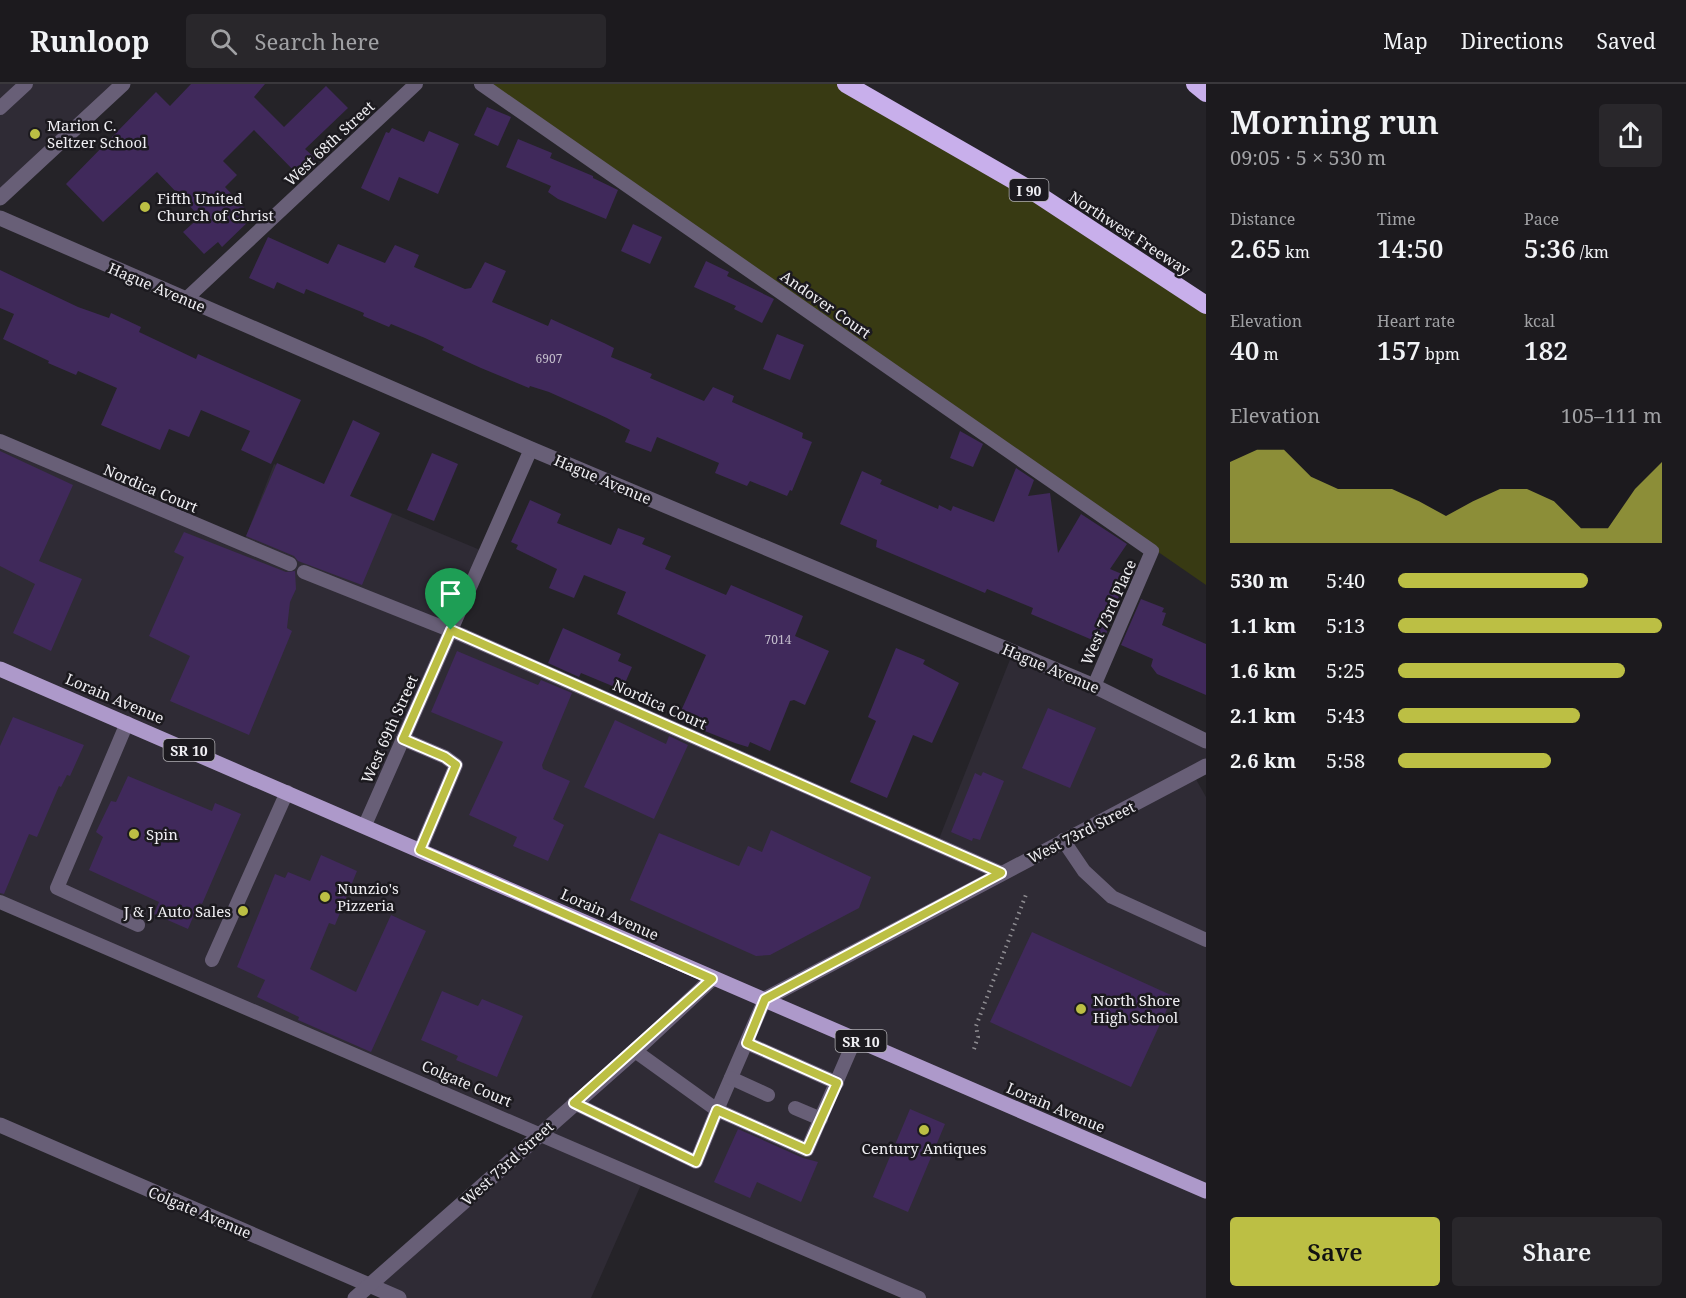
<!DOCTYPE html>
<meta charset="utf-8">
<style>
:root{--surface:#1c1a1e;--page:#29272b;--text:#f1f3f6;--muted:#a0a1a4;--line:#3a383c;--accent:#bcbf44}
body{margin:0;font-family:"Noto Serif",serif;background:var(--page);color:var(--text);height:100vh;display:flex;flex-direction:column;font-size:22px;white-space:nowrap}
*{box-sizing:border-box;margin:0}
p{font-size:20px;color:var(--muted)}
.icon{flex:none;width:33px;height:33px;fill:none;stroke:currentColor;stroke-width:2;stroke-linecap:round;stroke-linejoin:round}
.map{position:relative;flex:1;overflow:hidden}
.sheet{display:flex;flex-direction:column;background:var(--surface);width:480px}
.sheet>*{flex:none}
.pin{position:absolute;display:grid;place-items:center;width:51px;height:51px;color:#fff;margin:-62px -26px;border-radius:50% 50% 50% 0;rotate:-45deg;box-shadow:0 0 6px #0007}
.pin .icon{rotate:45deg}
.round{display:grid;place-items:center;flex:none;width:63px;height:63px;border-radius:6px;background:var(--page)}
.head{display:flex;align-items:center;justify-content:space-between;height:102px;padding:0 24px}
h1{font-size:33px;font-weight:600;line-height:45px}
.stats{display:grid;grid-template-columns:repeat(3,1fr);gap:9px;height:102px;padding:6px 24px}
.stats div{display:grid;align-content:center}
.stats b{font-size:26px;font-weight:600}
.stats small{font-size:16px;font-weight:400}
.stats p{font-size:16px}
.chart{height:168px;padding:12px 24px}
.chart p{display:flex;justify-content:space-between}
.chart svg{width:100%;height:108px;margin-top:6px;fill:var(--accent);opacity:.7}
.cta{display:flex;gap:12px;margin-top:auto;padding:12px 24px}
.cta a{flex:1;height:69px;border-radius:6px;background:var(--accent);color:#111;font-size:24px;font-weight:600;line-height:69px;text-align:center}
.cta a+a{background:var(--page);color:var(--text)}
ul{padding:0 24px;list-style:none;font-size:20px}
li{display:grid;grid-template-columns:96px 72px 1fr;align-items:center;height:45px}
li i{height:15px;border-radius:8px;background:var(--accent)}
header{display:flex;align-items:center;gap:36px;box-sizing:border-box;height:84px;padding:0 30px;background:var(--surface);border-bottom:2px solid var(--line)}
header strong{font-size:28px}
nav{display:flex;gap:33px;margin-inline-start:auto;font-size:21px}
.search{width:420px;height:54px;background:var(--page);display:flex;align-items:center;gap:15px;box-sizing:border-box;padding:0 21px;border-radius:6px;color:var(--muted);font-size:22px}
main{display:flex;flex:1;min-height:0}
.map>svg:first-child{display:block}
</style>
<header>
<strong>Runloop</strong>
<div class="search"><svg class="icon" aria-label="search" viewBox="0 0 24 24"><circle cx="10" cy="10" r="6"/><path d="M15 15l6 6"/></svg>Search here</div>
<nav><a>Map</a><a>Directions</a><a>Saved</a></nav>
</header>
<main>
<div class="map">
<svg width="1206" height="1214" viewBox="0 0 1206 1214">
<rect width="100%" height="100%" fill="#252328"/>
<!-- built -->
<g fill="#2f2b35">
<path d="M0 0H123L0 114Z"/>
<path d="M0 357 243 460 274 380 485 468 451 545 937 760 1013 568 1206 657V682L1193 690 1206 713V1214H919L644 1094 591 1214H399L369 1201 541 1049 0 818Z"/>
</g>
<!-- green -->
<path fill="#383a13" d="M481 0H846L1206 221V501Z"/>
<!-- building -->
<g fill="#40295b">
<path d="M191 0H265L254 13 284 43 326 2 348 24 305 65 315 74 298 91 254 46 223 77 237 91 225 103 253 133 222 163 218 158 204 170 183 148 200 133 157 88 103 138 66 100 156 8 170 22Z"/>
<path d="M487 23 511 33 498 62 474 51Z"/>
<path d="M392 44 424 58 429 47 459 60 438 110 399 93 389 117 361 104 386 48 389 49Z"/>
<path d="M518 55 552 69 550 74 593 92V94L618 106 606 135 558 115 548 108 551 102 506 83Z"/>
<path d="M633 140 662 153 650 180 621 167Z"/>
<path d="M268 153 328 180 338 160 385 179 395 161 419 171 414 183 465 205 471 204 485 178 506 187 492 218 548 242 551 235 604 259 614 264 611 273 652 290 650 294 704 317 713 303 734 312 732 318 803 349 802 354 812 358 792 407 790 406 787 412 750 397 747 402 715 389 719 379 657 353 651 368 625 358 630 346 607 334 549 308 530 302 529 304 481 284 442 266 444 263 425 254 391 240 389 243 363 232 364 229 306 205 304 210 277 198 274 205 249 194Z"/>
<path d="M706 177 729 188 727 192 774 215 762 239 734 225 736 222 694 203Z"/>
<path d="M0 186 78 223 109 234 111 229 141 243 139 248 196 275 198 270 301 316 271 380 241 366 250 347 201 326 189 353 169 345 160 366 101 341 117 304 78 287 76 291 48 279 49 277 3 255 14 230 0 224Z"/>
<path d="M777 250 804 261 790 296 763 285Z"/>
<path d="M353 336 380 349 350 412 392 430 362 501 298 477 294 472 246 452 277 379 324 400Z"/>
<path d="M960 347 983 360 973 383 950 374Z"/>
<path d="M0 367 73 401 39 477 82 495 51 567 13 549 35 500 0 482Z"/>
<path d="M432 369 458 380 434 437 407 426Z"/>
<path d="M1016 384 1034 396 1028 412 1050 409 1058 469 1081 430 1127 460 1110 485 1129 493 1102 560 1031 530 1033 524 987 505 985 509 876 463 877 456 840 440 862 387 882 396 880 400 938 425 939 421 951 427 953 422 994 438Z"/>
<path d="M530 416 561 430 557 439 611 461 618 444 645 454 642 460 671 472 665 485 726 511 731 501 803 532 795 552 829 567 805 621 794 616 790 617 770 667 750 658 748 663 735 659 677 636 706 571 617 530 626 508 584 491 574 514 549 504 557 485 516 465 518 461 511 458Z"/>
<path d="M184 448 286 488 295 487 296 505 290 518 287 544 292 547 249 651 170 617 190 572 149 552 184 473 174 468Z"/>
<path d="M1141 515 1164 524 1162 528 1166 529 1162 541 1206 560V611L1157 590 1151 582 1153 575 1121 561Z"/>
<path d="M563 544 621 570 618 577 632 583 622 606 581 589 579 593 548 579Z"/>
<path d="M896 564 925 576 923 580 959 599 932 659 913 651 887 714 850 698 876 637 868 633Z"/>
<path d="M457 567 538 601 541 596 572 609 542 681 543 685 570 697 553 735 564 741 548 777 513 762 517 753 469 731 503 658 431 628Z"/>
<path d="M1048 624 1096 644 1070 704 1022 684Z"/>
<path d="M13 633 84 661 70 692 67 691 61 703 59 702 37 753 29 750 4 810 0 809V662Z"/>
<path d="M615 636 666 660 669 652 688 661 654 735 584 703Z"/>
<path d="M983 688 1004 697 980 756 973 754 972 757 951 748 975 689 981 692Z"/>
<path d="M128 692 212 727 215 719 241 730 202 820 199 819 188 845 154 830 159 818 89 786 103 753 96 748 111 717 116 718Z"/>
<path d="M771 746 871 793 859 824 770 871 756 872 630 816 659 749 739 782 748 762 762 768Z"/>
<path d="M321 771 357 787 335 841 329 839 310 885 356 908 391 831 426 847 371 968 298 936 299 933 257 913 265 896 237 883 275 790 285 794 288 788 310 797Z"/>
<path d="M1032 848 1173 912 1131 1003 990 938Z"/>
<path d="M442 907 478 922 482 915 523 932 497 993 456 976 458 972 421 956Z"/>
<path d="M910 1025 945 1040 908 1128 873 1113Z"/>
<path d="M738 1045 803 1074 818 1078 801 1118 757 1098 750 1114 714 1098Z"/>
</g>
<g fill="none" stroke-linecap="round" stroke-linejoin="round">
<!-- path -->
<path stroke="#8f8d92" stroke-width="4" stroke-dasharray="1.5 4.5" stroke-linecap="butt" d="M974 965 978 953 976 942 1027 808"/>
<!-- service -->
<g stroke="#685f77" stroke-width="14">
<path d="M481 0 1152 467 1094 602"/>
<path d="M0 24 26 0"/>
<path d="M186 215 416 0"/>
<path d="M0 357 290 480"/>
<path d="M304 488 462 551 1001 789"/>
<path d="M127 639 57 804 138 841"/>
<path d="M403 655 445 673 456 681 420 766"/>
<path d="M365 741 531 365"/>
<path d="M1063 756 1084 787 1112 813 1206 856"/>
<path d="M0 818 919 1214"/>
<path d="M212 876 287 708"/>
<path d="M765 915 717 1026 807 1066 855 955"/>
<path d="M747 959 837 999"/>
<path d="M731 994 768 1011"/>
<path d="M574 1019 696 1078 717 1026 635 967"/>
<path d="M795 1024 821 1035"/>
</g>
<!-- minor -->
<g stroke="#685f77" stroke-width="15">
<path d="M0 114 123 0"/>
<path d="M0 134 531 365 1094 602 1206 657"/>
<path d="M0 1041 399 1214"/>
<path d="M355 1214 635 967 712 895"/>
</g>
<!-- tertiary -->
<path stroke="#685f77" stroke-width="15" d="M765 915 1206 682"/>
<!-- primary -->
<path stroke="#ad99ca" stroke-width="15" d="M0 585 1206 1107"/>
<!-- motorway -->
<g stroke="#c8afeb" stroke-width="18">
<path d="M846 0 1034 108 1206 221"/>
<path d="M1195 0 1206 9"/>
</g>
</g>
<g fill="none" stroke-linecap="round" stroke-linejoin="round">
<!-- route casing -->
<g stroke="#fff" stroke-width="12">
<path id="route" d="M451 546 1001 789 765 915 747 959 837 999 807 1066 717 1026 696 1078 574 1019 712 895 420 766 456 681 445 673 403 655Z"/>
</g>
<!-- route -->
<use href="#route" stroke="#bcbf44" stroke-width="8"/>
</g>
<!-- markers -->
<g fill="#bcbf44" stroke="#1c1a1f" stroke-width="2">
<circle cx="35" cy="50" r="6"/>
<circle cx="145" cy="123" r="6"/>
<circle cx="134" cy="750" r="6"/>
<circle cx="325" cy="813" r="6"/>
<circle cx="243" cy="827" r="6"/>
<circle cx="1081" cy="925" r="6"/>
<circle cx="924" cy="1046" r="6"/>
</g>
<g text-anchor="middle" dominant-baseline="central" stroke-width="5" stroke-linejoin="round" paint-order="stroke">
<!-- number labels -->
<g font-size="12" fill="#c3bdcc">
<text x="549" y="274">6907</text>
<text x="778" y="555">7014</text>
</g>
<!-- shield labels -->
<g fill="#1c1a1f" stroke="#b0aeb3" stroke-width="1.5">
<rect x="1009.5" y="95" width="39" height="22" rx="4.5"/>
<rect x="163.5" y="655" width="51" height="22" rx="4.5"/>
<rect x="835.5" y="946" width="51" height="22" rx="4.5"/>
</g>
<g font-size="14" font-weight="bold" fill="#efeef2">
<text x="1029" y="106">I 90</text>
<text x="189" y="666">SR 10</text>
<text x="861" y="957">SR 10</text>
</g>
<!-- poi labels -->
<g font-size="15" fill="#efeef2" stroke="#1c1a1f" text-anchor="start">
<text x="47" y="41">Marion C.<tspan x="47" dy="17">Seltzer School</tspan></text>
<text x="157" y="114">Fifth United<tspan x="157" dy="17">Church of Christ</tspan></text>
<text x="146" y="750">Spin</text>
<text x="337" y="804">Nunzio's<tspan x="337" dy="17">Pizzeria</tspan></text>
<text x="231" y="827" text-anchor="end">J &amp; J Auto Sales</text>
<text x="1093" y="916">North Shore<tspan x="1093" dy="17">High School</tspan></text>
<text x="924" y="1064" text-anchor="middle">Century Antiques</text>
</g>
<!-- street labels -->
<g font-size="15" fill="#efeef2" stroke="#1c1a1f">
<text transform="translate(329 59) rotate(-43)">West 68th Street</text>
<text transform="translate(1130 149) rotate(33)">Northwest Freeway</text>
<text transform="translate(157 203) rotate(23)">Hague Avenue</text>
<text transform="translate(826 220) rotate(35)">Andover Court</text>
<text transform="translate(603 395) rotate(23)">Hague Avenue</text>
<text transform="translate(151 404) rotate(23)">Nordica Court</text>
<text transform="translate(1108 528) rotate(-66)">West 73rd Place</text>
<text transform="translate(1051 584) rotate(23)">Hague Avenue</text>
<text transform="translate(115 614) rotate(23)">Lorain Avenue</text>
<text transform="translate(660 620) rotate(24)">Nordica Court</text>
<text transform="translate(389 645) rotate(-66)">West 69th Street</text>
<text transform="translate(1081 748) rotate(-27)">West 73rd Street</text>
<text transform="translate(610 830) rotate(24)">Lorain Avenue</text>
<text transform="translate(467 999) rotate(23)">Colgate Court</text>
<text transform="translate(1056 1023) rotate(23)">Lorain Avenue</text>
<text transform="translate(507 1079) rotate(-42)">West 73rd Street</text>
<text transform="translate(200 1128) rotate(23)">Colgate Avenue</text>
</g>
</g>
</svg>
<div class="pin" style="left:451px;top:546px;background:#1e9e55"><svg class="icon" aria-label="arrive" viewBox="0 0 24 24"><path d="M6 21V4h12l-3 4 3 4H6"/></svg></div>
</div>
<section class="sheet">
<div class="head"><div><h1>Morning run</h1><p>09:05 · 5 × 530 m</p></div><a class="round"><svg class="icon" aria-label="share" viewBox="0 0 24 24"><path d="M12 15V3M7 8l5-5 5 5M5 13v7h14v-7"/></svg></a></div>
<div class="stats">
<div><p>Distance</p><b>2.65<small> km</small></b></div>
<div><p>Time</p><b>14:50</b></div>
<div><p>Pace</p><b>5:36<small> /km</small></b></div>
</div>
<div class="stats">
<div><p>Elevation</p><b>40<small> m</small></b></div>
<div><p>Heart rate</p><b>157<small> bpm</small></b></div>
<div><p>kcal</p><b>182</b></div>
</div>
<div class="chart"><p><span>Elevation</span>105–111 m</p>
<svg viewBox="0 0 160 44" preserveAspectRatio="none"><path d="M0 44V11L10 6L20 6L30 17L40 22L50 22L60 22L70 27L80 33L90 27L100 22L110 22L120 27L130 38L140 38L150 22L160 11V44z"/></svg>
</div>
<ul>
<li><b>530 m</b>5:40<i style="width:72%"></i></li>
<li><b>1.1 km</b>5:13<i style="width:100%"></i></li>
<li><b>1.6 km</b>5:25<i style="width:86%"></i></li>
<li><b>2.1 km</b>5:43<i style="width:69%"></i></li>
<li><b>2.6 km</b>5:58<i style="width:58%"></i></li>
</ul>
<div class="cta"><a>Save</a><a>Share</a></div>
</section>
</main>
